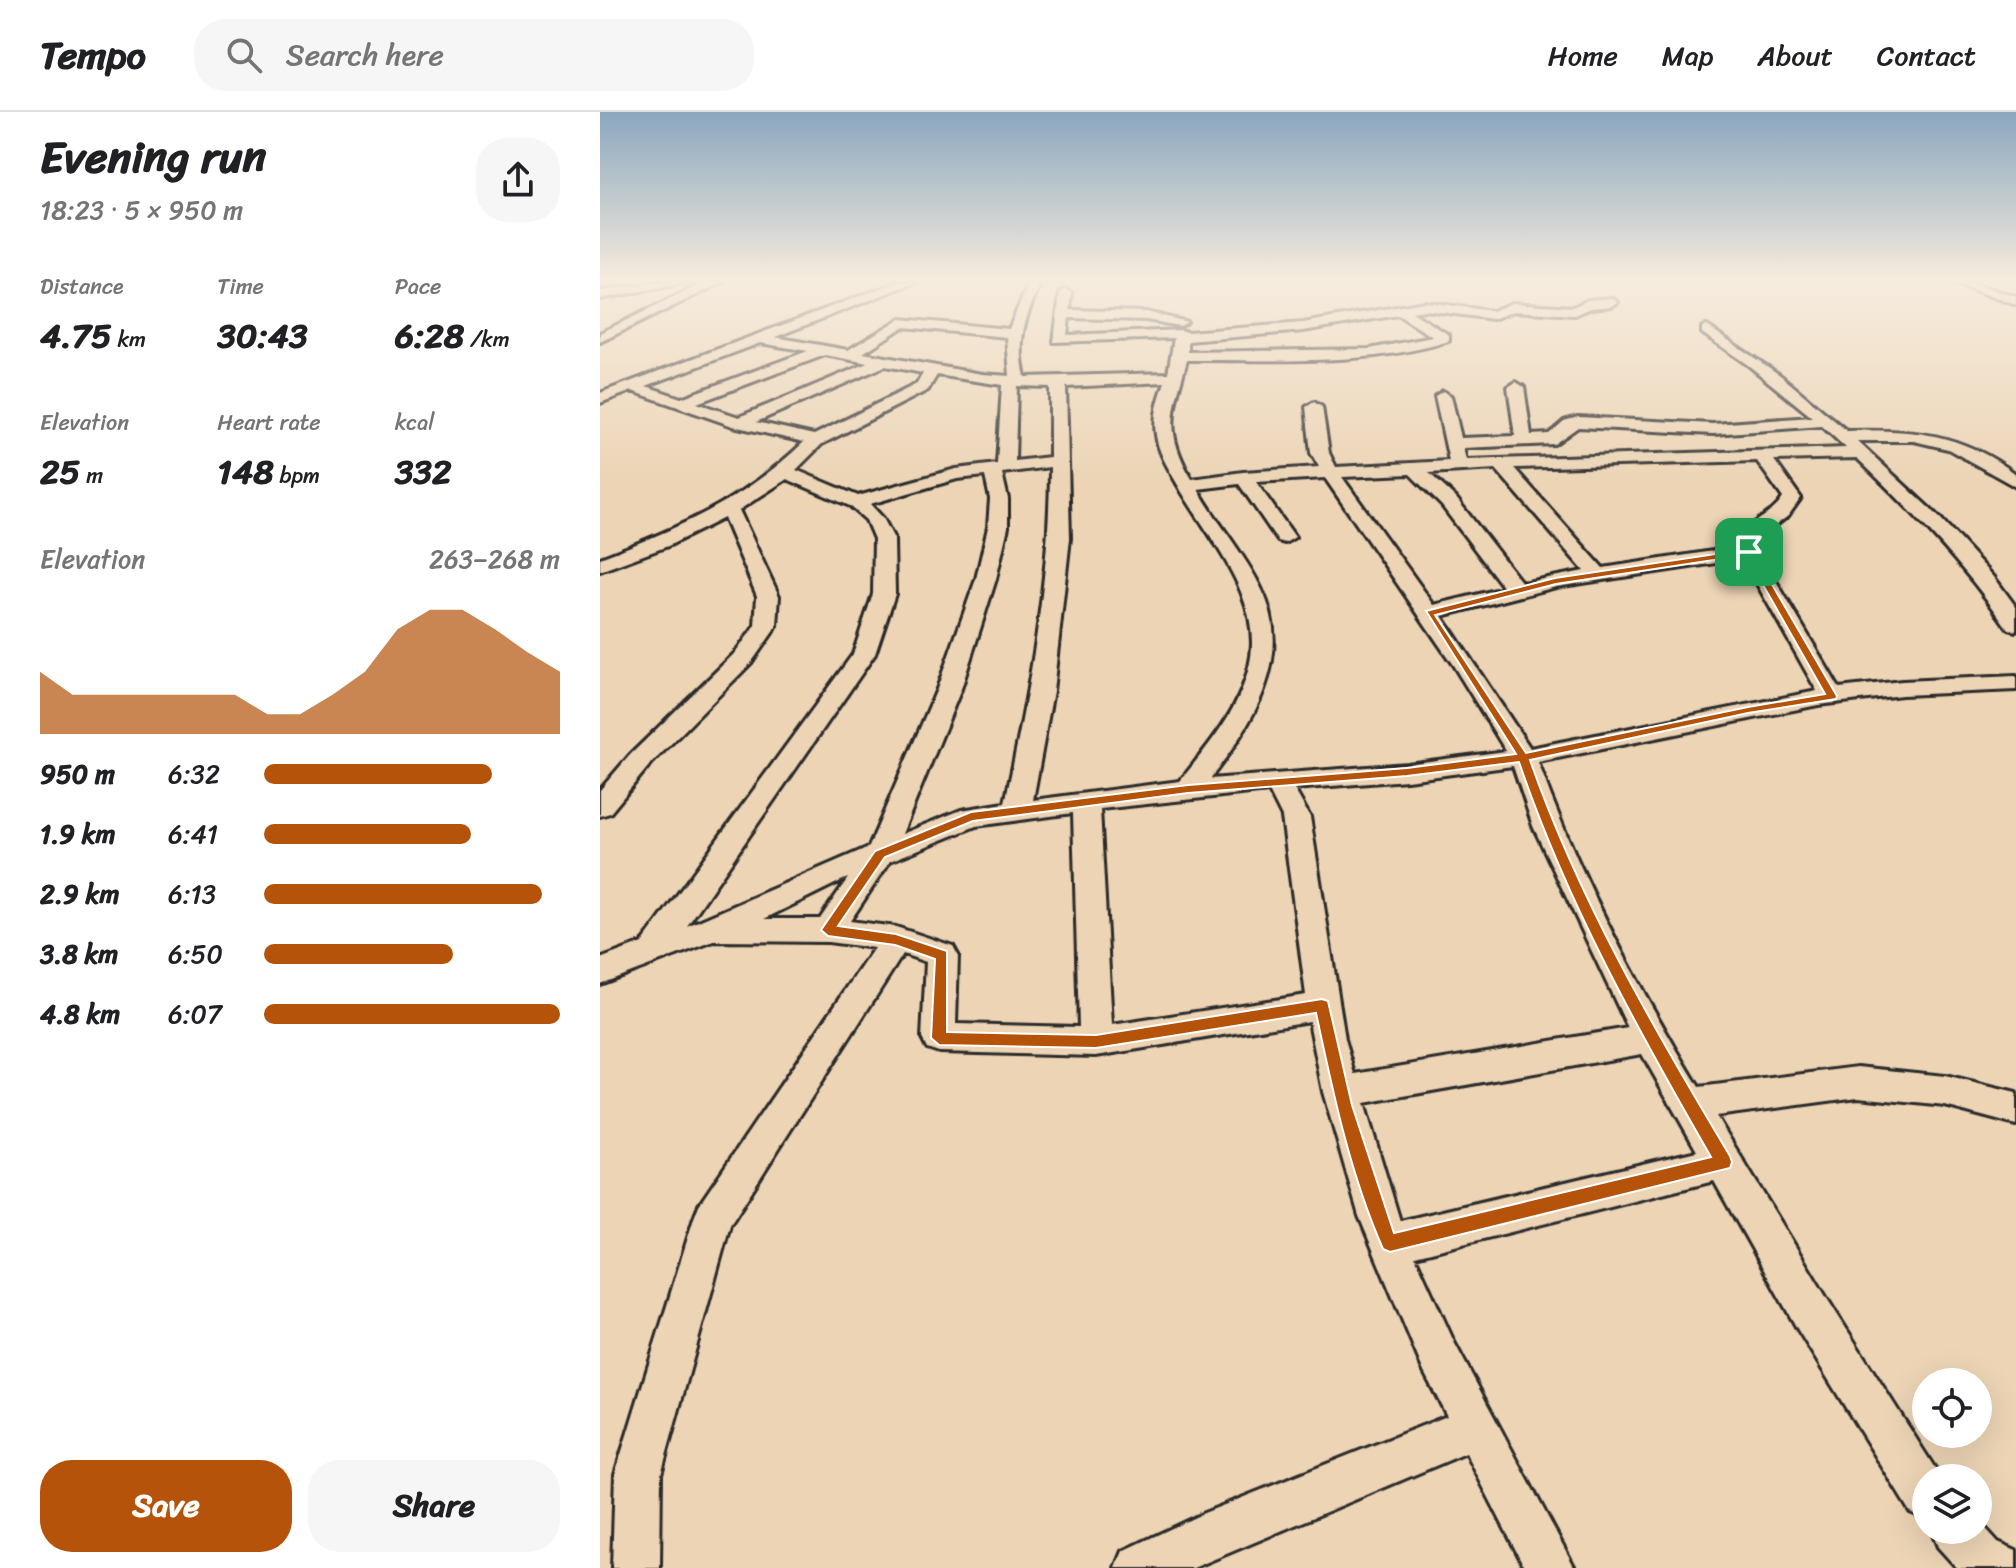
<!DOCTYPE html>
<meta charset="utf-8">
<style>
:root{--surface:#fff;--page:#f6f6f6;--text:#202124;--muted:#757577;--line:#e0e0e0;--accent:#b45309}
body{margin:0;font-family:Sriracha,sans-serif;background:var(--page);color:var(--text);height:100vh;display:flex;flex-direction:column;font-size:30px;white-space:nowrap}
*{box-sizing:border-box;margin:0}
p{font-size:26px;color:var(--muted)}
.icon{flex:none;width:44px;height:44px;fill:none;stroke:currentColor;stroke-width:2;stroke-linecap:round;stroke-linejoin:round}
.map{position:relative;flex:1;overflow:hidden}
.side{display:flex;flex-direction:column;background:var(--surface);width:600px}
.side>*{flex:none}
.controls{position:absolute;left:1312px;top:1256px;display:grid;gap:16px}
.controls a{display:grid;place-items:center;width:80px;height:80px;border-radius:50%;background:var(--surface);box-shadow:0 8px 32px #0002;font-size:40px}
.pin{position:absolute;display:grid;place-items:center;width:68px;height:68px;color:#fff;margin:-34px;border-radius:16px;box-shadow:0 4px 12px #0006}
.round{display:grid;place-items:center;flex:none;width:84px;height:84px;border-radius:32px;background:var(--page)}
.head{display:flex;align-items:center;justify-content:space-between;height:136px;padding:0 40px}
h1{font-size:44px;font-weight:800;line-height:60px}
.figures{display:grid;grid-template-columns:repeat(3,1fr);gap:12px;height:136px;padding:8px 40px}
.figures div{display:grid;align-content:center}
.figures b{font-size:34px;font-weight:800}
.figures small{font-size:22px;font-weight:400}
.figures p{font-size:22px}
.chart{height:224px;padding:16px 40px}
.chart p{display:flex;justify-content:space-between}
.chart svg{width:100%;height:144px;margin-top:8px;fill:var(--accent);opacity:.7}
.button{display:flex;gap:16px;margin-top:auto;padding:16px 40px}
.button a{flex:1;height:92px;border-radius:32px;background:var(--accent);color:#fff;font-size:32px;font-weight:800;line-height:92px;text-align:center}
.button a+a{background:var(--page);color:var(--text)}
ul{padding:0 40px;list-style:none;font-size:26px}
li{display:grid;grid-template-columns:128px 96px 1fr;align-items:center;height:60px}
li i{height:20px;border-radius:10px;background:var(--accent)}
header{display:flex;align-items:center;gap:48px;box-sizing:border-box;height:112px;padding:0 40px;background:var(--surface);border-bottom:2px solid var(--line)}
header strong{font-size:38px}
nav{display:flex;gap:44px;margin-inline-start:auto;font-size:28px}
.search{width:560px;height:72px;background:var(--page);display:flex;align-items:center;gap:20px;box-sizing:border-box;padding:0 28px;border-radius:32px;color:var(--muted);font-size:30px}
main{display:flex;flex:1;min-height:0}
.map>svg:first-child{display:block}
</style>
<header>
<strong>Tempo</strong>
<div class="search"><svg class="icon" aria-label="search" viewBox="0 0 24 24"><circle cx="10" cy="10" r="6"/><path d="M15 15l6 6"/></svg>Search here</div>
<nav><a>Home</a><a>Map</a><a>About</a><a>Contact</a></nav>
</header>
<main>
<section class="side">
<div class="head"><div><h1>Evening run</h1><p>18:23 · 5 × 950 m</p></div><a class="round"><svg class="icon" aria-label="share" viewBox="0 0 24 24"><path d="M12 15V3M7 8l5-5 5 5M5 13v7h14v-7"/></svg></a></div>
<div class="figures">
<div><p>Distance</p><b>4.75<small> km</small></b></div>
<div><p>Time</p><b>30:43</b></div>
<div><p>Pace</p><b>6:28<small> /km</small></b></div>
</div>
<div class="figures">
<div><p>Elevation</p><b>25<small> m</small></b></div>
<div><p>Heart rate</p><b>148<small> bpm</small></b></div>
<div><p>kcal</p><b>332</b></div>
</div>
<div class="chart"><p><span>Elevation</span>263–268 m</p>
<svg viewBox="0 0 160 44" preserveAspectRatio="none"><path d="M0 44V25L10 32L20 32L30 32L40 32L50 32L60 32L70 38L80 38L90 32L100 25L110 12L120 6L130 6L140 12L150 19L160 25V44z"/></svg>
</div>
<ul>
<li><b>950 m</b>6:32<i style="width:77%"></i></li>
<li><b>1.9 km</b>6:41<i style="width:70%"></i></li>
<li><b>2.9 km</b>6:13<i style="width:94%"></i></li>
<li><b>3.8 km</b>6:50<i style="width:64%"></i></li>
<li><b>4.8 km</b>6:07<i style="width:100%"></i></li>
</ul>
<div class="button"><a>Save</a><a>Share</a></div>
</section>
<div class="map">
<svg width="1416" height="1456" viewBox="0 0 1416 1456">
<rect width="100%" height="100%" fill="#ecd4b5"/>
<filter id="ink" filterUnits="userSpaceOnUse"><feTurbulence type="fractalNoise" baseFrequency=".0125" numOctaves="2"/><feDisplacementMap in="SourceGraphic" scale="16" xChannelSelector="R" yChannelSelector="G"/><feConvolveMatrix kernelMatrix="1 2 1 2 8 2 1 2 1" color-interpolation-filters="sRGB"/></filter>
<g filter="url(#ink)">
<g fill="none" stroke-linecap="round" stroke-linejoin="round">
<!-- street casing -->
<g stroke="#2b2b2b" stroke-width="6">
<g id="street">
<path d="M57 170H89L0 187V179Z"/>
<path d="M106 170H123L0 230V221Z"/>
<path d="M298 170H316L175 225 248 238 300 207 409 217 427 175 433 171 439 175C424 207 417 230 425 265L568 261 574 226 454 230 460 181 466 177 472 181 470 198 546 200 587 210 580 214 546 208 469 206 467 223 581 218 587 220 703 211 825 190 892 199 912 191 973 195 988 188 1012 186 1018 190 1012 194 991 196 975 203 914 199 893 207 825 198 812 200 849 223V229C765 255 673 247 587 248 573 299 563 318 592 367L643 360 719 355 711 341 706 295 714 290 722 295 729 341 736 355 849 349 835 284 843 279 851 284 861 326 915 324 908 275 916 270 924 275 931 323 949 322 964 309 978 305 1113 312 1212 305 1148 253 1102 221V215L1107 214 1180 263 1247 319C1313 317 1361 321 1416 362V375L1348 337 1314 329H1257L1341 407 1394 465 1416 495V519L1408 517C1364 452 1313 400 1257 346L1174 348 1201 386 1188 404 1162 424 1159 440 1239 576 1302 569 1416 564V578L1302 583 1218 593 938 650C979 764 1036 872 1099 975L1258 955 1345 964 1416 981V1013L1345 994 1258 985 1116 1004 1228 1188 1341 1366H1326V1407L1310 1400 1198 1218 1114 1069 815 1144 854 1230 975 1456H925L866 1341 593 1456H516L523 1439 604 1401 847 1304 824 1260 759 1104 723 980 709 909 496 944 339 940 327 936 322 926 326 850 303 842 130 1113 61 1362 60 1456H12L15 1362 94 1106 99 1093 274 836 228 830 114 829 0 872V847L42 831 253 542 273 482 274 427 266 408 250 394 187 367 139 398 179 484 177 514 151 551 48 655 10 701 0 704V678L30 643 135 541 155 514 157 484 124 406 68 434 0 459V446C77 417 144 388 204 330L133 314 32 279 0 291V281ZM798 203 833 225 769 237 588 240V229L703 219ZM303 215 407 225 410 264 382 262 263 241ZM160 231 208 239 81 286 46 274ZM225 243 268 251 139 305 97 291ZM285 254 323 261 317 272 214 323 156 310ZM337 263 402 273 397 352 356 357 258 384 196 358 222 332 328 278ZM565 270C559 287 553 305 556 323 558 339 567 354 575 368 607 426 666 486 649 555 639 599 607 635 580 669L433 688 453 579 470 426 466 275ZM417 274 450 275V345L415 349ZM1222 314 1246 336 866 348 863 336 954 332 978 315 1113 322ZM1157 349 1183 386C1171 407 1142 409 1139 435L1003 456 914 356ZM450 355C450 469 429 580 405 691L361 698 302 722 361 577 396 467 408 415V387L402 361ZM896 357 984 459 922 471 856 386 829 361ZM810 362 842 394 904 476 834 493 742 365ZM385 364 390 387 388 415 376 467 337 577 269 735 87 814 275 542 295 482 294 427 283 406 270 392 357 367ZM725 366 853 553 906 639 807 652 610 667C652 612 696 545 661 476 644 441 617 411 598 377L639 372 678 429 685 431 695 425 656 370ZM1143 447 1217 579 930 636 842 504 956 475ZM913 654 933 714 1028 916 755 962 745 927 710 705 694 677 807 668ZM669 679 682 705 706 883 512 913 500 697ZM473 701 479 915 356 912 358 843 353 834 296 815 250 809 290 749 376 714ZM248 766 220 807H164L243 768ZM1042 942 1097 1039 800 1109 764 991Z"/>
<path d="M1351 170H1371L1416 185V193Z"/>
<path d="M1378 1408 1398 1430 1416 1438V1456H1357L1338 1435 1331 1418H1378Z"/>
</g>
</g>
<!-- street -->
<use href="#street" fill="#ecd4b5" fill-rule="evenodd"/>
</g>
</g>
<!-- sky -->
<linearGradient id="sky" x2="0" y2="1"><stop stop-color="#8ba6be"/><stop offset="0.45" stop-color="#f6ecde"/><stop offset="1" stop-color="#f6ecde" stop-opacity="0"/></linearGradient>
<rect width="1416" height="374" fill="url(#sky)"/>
<!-- route -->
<path fill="#b45309" stroke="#fff" stroke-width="2" fill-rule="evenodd" d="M1149 437 1153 440 1237 584 1236 587 1148 601 930 648C979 788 1054 917 1130 1044L1132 1050 1130 1056 790 1140 783 1137C750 1062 733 981 716 901L496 936 339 933 331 926 335 847 295 833 228 824 221 818 275 739 371 700 588 673 807 656 916 642 826 499 955 466ZM1146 443 1225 582 1148 595 926 641 835 503 956 472ZM919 650C966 789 1038 918 1111 1045L794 1121 752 993 728 889 722 887 496 923 347 920V839L296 822 238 814 285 745 373 709 588 681 807 664Z"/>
</svg>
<div class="controls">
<a><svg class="icon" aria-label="locate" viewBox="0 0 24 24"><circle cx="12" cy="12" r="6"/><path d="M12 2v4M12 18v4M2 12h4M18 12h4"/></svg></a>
<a><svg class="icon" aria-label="layers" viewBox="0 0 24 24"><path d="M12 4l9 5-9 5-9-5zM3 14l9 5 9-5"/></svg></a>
</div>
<div class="pin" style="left:1149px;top:440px;background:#1e9e55"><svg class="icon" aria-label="arrive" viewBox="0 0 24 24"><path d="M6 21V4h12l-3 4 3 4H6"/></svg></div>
</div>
</main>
